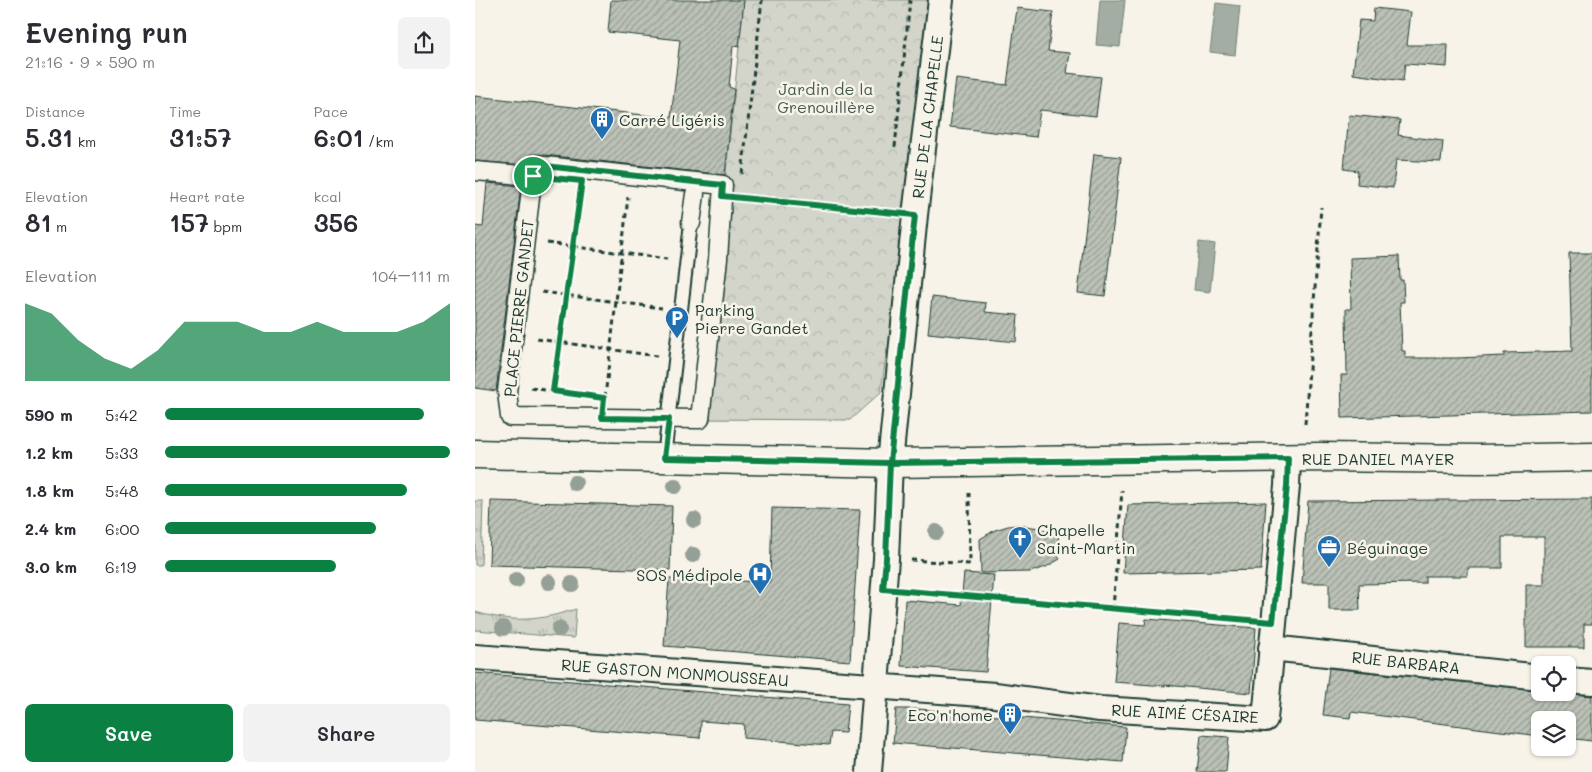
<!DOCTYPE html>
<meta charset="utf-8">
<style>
:root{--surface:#fff;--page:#f2f2f3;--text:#2b2b33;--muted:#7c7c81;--accent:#0b8043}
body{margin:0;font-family:Mali,sans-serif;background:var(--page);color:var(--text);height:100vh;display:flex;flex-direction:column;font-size:19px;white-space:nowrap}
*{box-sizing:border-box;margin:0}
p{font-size:16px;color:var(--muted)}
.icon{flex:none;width:28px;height:28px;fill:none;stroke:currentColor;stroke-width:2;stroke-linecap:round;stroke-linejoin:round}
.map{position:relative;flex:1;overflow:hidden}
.panel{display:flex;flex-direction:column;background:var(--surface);width:475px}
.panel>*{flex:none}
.fabs{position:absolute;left:1056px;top:656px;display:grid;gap:10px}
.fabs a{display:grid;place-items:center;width:45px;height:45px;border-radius:8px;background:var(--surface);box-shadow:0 1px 4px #0004;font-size:25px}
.pin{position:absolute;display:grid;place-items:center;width:42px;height:42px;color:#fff;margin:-21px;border:2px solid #fff;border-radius:50%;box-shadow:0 1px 5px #0007}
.round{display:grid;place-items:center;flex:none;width:52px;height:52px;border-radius:8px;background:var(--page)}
.overview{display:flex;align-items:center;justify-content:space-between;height:85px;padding:0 25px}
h1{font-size:28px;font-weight:600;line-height:38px}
.metrics{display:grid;grid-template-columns:repeat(3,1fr);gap:8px;height:85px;padding:5px 25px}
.metrics div{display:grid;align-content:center}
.metrics b{font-size:25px;font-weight:600}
.metrics small{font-size:14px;font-weight:400}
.metrics p{font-size:14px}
.chart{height:140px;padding:10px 25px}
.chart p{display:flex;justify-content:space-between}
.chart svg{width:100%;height:90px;margin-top:5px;fill:var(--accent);opacity:.7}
.cta{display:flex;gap:10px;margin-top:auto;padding:10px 25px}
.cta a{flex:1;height:58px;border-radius:8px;background:var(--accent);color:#fff;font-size:20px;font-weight:600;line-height:58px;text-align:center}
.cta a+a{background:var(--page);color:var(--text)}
ul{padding:0 25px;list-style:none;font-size:16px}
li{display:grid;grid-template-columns:80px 60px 1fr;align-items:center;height:38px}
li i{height:12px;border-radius:6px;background:var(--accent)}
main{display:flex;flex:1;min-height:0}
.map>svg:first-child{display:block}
</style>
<main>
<section class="panel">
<div class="overview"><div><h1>Evening run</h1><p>21:16 · 9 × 590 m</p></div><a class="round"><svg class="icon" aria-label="share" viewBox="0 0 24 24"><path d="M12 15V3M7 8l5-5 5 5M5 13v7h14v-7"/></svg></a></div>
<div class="metrics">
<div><p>Distance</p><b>5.31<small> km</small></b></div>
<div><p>Time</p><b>31:57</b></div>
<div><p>Pace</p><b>6:01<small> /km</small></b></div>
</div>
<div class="metrics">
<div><p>Elevation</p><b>81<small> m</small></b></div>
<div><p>Heart rate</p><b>157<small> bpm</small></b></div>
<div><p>kcal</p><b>356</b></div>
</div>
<div class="chart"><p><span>Elevation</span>104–111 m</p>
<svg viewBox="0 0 160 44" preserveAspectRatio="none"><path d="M0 44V6L10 11L20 24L30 33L40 38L50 29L60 15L70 15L80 15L90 20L100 20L110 15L120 20L130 20L140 20L150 15L160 6V44z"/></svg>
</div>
<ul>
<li><b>590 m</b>5:42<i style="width:91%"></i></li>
<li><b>1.2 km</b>5:33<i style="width:100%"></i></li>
<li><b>1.8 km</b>5:48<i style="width:85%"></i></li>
<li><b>2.4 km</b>6:00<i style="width:74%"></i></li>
<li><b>3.0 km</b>6:19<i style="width:60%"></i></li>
</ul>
<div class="cta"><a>Save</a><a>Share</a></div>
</section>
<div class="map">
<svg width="1117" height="772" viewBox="0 0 1117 772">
<defs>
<pattern id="grass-tufts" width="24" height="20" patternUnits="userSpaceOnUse" patternTransform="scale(1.25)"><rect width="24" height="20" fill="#d3d5ca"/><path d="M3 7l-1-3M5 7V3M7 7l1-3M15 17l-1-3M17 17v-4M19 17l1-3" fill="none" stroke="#b5b8ae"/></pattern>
<pattern id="forest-crowns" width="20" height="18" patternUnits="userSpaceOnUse" patternTransform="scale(1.25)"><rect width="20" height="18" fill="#d3d5ca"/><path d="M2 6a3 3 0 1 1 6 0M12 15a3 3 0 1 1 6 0" fill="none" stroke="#b5b8ae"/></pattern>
<pattern id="building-hatch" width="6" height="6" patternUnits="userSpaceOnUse" patternTransform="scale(1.25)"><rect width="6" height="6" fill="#bbc1b6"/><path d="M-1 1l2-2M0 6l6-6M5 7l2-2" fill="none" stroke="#979e95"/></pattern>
</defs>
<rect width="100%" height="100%" fill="#f7f3e8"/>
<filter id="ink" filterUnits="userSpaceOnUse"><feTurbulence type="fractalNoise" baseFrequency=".02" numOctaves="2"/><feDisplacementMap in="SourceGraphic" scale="10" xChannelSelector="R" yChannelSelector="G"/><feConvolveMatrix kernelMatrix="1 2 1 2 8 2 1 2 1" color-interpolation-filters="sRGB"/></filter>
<g filter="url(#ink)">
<!-- grass -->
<g fill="url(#grass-tufts)" stroke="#79897f">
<path d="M0 501H8L6 565H0Z"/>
<path d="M101 609 99 638 0 630V612C39 623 63 621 101 609Z"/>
</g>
<!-- forest -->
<path fill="url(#forest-crowns)" stroke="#79897f" d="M269 0H455L416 348H412L406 392 375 420 225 419Z"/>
<!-- water -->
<g fill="#a4ada3" stroke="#6f8077">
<path d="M625 0H650L645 47 621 45Z"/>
<path d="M741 3 765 6 760 55 735 52Z"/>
<path d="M724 242 740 244 735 292 719 290Z"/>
</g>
<!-- building -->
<g fill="url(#building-hatch)" stroke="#1f3d34">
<path d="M136 0H269L264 47 258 46 254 87 259 89 250 175 61 154 56 155 52 158 49 165 0 161V96L196 118 205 40 133 32Z"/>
<path d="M542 8 578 12 573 51 595 53 592 73 626 77 621 116 565 110 561 137 475 127 481 79 532 85Z"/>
<path d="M899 8 936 12 932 45H973L972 67 930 64 928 81 878 74 884 20 898 21Z"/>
<path d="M874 115 925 120 923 135 968 141 966 162 921 160 918 188 882 184 883 171 869 169Z"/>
<path d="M619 154 646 157 630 296 603 293Z"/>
<path d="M12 183 46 186 21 391 0 388V226L8 227Z"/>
<path d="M1094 253H1117V411L867 418 866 375H872L871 309H876L875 258 924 256 925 280H928L929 302H925L927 351H930V358H982L1029 356V353L1097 351Z"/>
<path d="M457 297 511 303 510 312 543 315 541 342 453 333Z"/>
<path d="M1117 499V624H1109V647H1051V585H1069V537H1027V568H993V576H950V583L884 584 885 610H854V583H827L833 501Z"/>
<path d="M16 501 197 506 195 570 14 565Z"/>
<path d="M791 502 786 570 648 573 653 505Z"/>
<path d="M297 508 385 510 375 661 189 646 194 579 295 582Z"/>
<path d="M543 525 565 528 584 538 576 548 585 559 571 567 555 572 506 573 505 539 520 530 533 526Z"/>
<path d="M489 573 519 575 511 672 426 666 430 600 486 605Z"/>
<path d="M671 619 781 628 776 693 690 685V686L639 682 644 623 670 625Z"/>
<path d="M854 668 1065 690V692H1087L1117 696V741L1092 738V720H1065V736L876 712 875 718 848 715Z"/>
<path d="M0 673 373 704 370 733 356 732 354 745 268 738 269 724 226 721 225 738 0 720Z"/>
<path d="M421 709H443L651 727 648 762 418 743Z"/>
<path d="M726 735 754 737 751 772H722Z"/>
</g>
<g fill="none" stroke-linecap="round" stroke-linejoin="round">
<!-- service casing -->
<g stroke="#1f3d34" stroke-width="16">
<path id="service" d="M189 457 216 223"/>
</g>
<!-- pedestrian casing -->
<g stroke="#1f3d34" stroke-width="21">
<g id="pedestrian">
<path d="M60 165 248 185 243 259 225 419 35 417 32 392 56 189Z"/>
<path d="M0 171 69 177"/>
<path d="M216 223 220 194"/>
</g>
</g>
<!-- minor casing -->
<g stroke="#1f3d34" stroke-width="28">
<g id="minor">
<path d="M796 648 1065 677"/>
<path d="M0 657 520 695 625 709 790 719 812 486 813 458"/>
<path d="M1092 680 1117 682"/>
<path d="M394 772 411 559 415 463 440 215 466 0"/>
</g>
</g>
<!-- secondary casing -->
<g stroke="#1f3d34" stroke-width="31">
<path id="secondary" d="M0 454 415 463 845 457 1003 459 1117 457"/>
</g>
<!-- path -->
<g stroke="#1f3d34" stroke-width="3" stroke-dasharray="5 4" stroke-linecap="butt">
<path d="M420 147 435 0"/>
<path d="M267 174 287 0"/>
<path d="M270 199 416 213"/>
<path d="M72 243 192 259"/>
<path d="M67 292 187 308"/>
<path d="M62 339 182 356"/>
<path d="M56 388 89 393"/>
<path d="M78 391 105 191"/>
<path d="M130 397 153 197"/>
<path d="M830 424 846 207"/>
<path d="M436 560 495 564 494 493"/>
<path d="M433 592 773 620"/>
<path d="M638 609 647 490"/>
</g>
<!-- service -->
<use href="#service" stroke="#f7f3e8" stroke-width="12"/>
<!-- pedestrian -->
<use href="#pedestrian" stroke="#f7f3e8" stroke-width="18"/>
<!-- minor -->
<use href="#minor" stroke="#f7f3e8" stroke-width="24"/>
<!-- secondary -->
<use href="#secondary" stroke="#f7f3e8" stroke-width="28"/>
</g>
<!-- trees -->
<g fill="#949f96">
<circle cx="100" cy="483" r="8"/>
<circle cx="200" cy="486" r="8"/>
<circle cx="219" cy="520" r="8"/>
<circle cx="461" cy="532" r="8"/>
<circle cx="218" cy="555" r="8"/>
<circle cx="41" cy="580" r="8"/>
<circle cx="74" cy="582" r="8"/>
<circle cx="97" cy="584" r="8"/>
<circle cx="28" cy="628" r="8"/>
<circle cx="84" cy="629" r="8"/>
</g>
</g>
<g fill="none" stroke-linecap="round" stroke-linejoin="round" filter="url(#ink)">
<!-- route casing -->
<g stroke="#fff" stroke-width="10">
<path id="route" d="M58 176 107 181 78 391 129 398 127 418 194 419 189 458 415 463 411 559 408 589 798 622 812 486 813 458 415 463 440 215 247 196 248 185 60 165 58 176"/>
</g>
<!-- route -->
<use href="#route" stroke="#0b8043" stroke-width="6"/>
</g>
<!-- icons -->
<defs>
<g id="building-pin" transform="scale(1.25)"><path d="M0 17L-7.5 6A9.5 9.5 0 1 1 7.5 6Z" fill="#1f6fb2" stroke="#f7f3e8"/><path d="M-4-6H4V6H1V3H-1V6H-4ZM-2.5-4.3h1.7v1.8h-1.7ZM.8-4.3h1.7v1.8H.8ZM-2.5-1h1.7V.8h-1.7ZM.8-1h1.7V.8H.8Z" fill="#fff"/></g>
<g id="parking-pin" transform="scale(1.25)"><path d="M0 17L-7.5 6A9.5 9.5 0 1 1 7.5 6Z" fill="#1f6fb2" stroke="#f7f3e8"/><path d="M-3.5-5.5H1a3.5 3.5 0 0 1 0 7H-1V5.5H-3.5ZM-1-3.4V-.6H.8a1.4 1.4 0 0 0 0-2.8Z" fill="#fff"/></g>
<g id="church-pin" transform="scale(1.25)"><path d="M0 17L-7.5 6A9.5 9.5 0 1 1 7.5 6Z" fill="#1f6fb2" stroke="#f7f3e8"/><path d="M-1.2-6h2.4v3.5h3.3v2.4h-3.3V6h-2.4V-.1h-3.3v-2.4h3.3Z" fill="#fff"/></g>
<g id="office-pin" transform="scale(1.25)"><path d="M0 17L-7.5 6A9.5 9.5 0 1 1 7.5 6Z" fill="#1f6fb2" stroke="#f7f3e8"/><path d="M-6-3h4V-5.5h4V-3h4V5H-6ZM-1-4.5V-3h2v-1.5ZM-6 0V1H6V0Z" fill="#fff"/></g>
<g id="hospital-pin" transform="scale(1.25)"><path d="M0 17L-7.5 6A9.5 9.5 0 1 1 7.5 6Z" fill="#1f6fb2" stroke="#f7f3e8"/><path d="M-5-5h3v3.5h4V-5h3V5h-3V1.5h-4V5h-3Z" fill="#fff"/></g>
</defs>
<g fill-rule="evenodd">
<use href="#building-pin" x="127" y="119"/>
<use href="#parking-pin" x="202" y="318"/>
<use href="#church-pin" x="545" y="538"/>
<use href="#office-pin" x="854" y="547"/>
<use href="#hospital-pin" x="285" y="574"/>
<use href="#building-pin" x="535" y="714"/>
</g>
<g text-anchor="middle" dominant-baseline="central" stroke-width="5" stroke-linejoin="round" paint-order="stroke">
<!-- park labels -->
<g font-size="16" fill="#435b52" stroke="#f7f3e8">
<text x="351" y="88">Jardin de la<tspan x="351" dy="18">Grenouillère</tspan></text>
</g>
<!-- street labels -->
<g font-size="16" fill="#1f3d34" stroke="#f7f3e8">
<text transform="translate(452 117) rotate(-83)">RUE DE LA CHAPELLE</text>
<text transform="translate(43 308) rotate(-84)">PLACE PIERRE GANDET</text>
<text x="903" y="458">RUE DANIEL MAYER</text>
<text transform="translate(931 662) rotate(6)">RUE BARBARA</text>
<text transform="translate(200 672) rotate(4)">RUE GASTON MONMOUSSEAU</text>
<text transform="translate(710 713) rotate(3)">RUE AIMÉ CÉSAIRE</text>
</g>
<!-- poi labels -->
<g font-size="16" fill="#1f3d34" stroke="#f7f3e8" text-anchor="start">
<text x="144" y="119">Carré Ligéris</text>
<text x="220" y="309">Parking<tspan x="220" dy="18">Pierre Gandet</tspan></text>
<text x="562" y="529">Chapelle<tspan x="562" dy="18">Saint-Martin</tspan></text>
<text x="872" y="547">Béguinage</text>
<text x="268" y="574" text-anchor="end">SOS Médipole</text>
<text x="518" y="714" text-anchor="end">Eco'n'home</text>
</g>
</g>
</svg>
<div class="fabs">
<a><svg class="icon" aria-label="locate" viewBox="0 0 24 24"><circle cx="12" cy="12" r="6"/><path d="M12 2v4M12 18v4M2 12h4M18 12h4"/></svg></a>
<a><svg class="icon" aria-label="layers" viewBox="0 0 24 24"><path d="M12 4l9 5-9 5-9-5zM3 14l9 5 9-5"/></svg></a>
</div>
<div class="pin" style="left:58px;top:176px;background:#1e9e55"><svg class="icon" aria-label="arrive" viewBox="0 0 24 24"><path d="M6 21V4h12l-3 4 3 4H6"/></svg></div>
</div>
</main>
